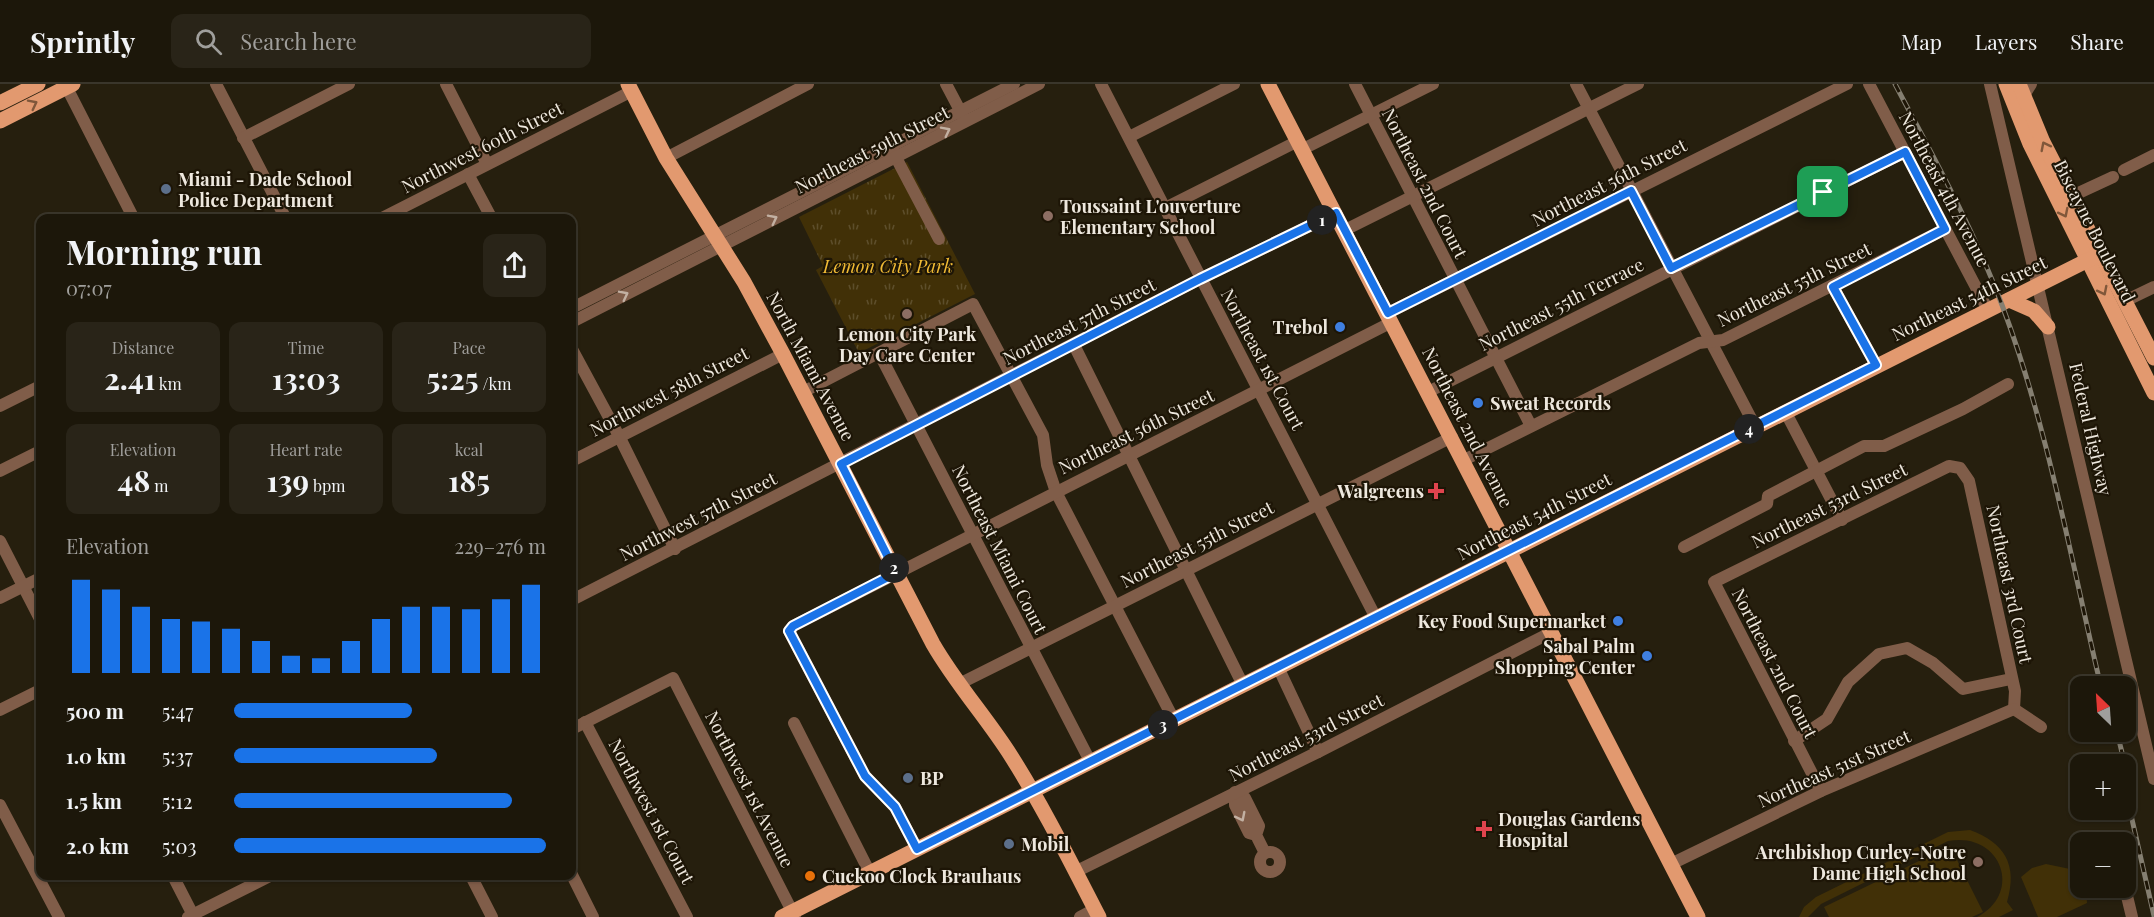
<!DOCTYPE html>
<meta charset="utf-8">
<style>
:root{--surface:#1c170a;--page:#292418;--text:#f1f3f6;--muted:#a09f9c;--line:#3a362b;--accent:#1a73e8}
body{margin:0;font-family:"Playfair Display",serif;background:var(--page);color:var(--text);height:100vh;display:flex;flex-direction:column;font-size:22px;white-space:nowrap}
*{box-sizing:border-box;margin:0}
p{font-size:20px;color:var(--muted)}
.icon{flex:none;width:33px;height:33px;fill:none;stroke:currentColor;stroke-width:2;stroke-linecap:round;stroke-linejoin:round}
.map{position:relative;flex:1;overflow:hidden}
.details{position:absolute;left:36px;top:130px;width:540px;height:666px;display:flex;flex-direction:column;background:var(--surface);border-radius:12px;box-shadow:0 2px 4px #0004,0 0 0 2px var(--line)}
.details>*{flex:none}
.needle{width:39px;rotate:335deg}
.fabs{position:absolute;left:2070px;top:592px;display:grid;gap:12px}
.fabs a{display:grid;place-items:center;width:66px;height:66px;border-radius:12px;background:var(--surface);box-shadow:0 2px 4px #0004,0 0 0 2px var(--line);font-size:30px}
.pin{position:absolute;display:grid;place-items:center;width:51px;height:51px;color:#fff;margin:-26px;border-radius:12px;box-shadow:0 3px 9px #0006}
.km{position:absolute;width:30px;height:30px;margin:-15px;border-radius:50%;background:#222;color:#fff;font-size:16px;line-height:30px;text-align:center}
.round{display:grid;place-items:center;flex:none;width:63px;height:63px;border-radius:12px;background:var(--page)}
.overview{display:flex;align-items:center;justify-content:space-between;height:102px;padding:0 30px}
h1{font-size:33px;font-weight:700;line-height:45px}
.metrics{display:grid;grid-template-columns:repeat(3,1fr);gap:9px;height:102px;padding:6px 30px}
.metrics div{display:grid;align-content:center;border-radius:12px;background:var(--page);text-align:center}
.metrics b{font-size:30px;font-weight:700}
.metrics small{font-size:16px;font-weight:400}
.metrics p{font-size:16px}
.chart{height:168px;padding:12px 30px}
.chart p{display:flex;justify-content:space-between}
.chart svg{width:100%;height:108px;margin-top:6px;stroke:var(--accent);stroke-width:6}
ul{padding:0 30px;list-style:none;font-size:20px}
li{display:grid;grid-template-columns:96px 72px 1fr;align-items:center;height:45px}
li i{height:15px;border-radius:8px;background:var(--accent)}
header{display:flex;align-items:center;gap:36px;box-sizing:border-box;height:84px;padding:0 30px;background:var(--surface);border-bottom:2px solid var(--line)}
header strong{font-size:28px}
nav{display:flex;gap:33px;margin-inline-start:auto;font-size:21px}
.search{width:420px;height:54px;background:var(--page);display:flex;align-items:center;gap:15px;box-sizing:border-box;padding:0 21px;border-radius:12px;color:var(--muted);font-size:22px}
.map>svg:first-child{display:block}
</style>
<header>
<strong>Sprintly</strong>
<div class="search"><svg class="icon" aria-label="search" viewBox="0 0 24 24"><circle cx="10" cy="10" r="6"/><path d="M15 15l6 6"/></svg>Search here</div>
<nav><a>Map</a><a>Layers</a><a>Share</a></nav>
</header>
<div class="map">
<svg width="2154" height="833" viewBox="0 0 2154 833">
<defs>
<pattern id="park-tufts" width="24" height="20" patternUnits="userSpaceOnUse" patternTransform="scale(1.5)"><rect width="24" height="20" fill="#413007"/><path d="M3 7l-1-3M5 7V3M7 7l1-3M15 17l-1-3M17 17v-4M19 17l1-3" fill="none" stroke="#5d4e2b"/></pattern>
</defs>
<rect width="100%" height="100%" fill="#261f0e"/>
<!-- grass -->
<g fill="#413007">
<path d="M1970 746C2005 759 2018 781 2007 818L2013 826 1999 833H1977C2024 809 2001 747 1948 757L1821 820 1808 833H1799L1804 823 1816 813 1948 748Z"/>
<path d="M1950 762 1983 828 1972 833H1829L1824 823Z"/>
<path d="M2046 780 2070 785 2080 795V804L2086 806 2087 819 2057 833H2038L2021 793 2032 784Z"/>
</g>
<!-- park -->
<path fill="url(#park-tufts)" d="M907 78 975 210 859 269 816 186 823 182 799 133Z"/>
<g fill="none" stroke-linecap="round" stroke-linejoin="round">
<!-- minor -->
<g stroke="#805d49" stroke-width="12">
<path d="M65 0 134 135"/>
<path d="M216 0 286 135"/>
<path d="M446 0 487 80"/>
<path d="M946 0 964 34"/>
<path d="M1101 0 1376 534"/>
<path d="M1355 0 1531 342"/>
<path d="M1576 0 1755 342"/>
<path d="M1869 0 1988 226"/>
<path d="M1990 0 2154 695"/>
<path d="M2023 13 2031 0"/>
<path d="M1129 53 1234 0"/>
<path d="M243 54 349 0"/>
<path d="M1303 65 1433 0"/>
<path d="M892 66 939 155"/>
<path d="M666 74 808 0"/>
<path d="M2124 86 2154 71"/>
<path d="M468 90 492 135"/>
<path d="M2072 112 2113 93"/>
<path d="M1165 124 1298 57"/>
<path d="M380 135 632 7"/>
<path d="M1345 146 1638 0"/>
<path d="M1833 203 1876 281"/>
<path d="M2125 217 2154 203"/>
<path d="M572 224 1014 0"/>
<path d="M1388 229 1847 0"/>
<path d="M572 238 1039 0"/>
<path d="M1074 261 1243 601"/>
<path d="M572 265 619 352 675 465"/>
<path d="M879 269 1090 677"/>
<path d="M803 308 973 220 1043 351 1047 381 1056 408 1174 636"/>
<path d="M1428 308 1905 68"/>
<path d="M0 322 40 302"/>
<path d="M1785 327 1842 436"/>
<path d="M1464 376 1699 259 1723 256 1945 145"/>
<path d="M572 377 783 270"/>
<path d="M0 387 40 367"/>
<path d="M0 457 40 535"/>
<path d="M1684 463 1767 420 1768 412 1864 362H1884L1963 325 2008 300"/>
<path d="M0 514 40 494"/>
<path d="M572 516 1200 195 1336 129"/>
<path d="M1278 583 1318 668"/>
<path d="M959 600 1452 353"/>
<path d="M2014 625 2041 643"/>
<path d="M0 626 40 606"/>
<path d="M585 638 687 833"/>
<path d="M794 639 870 789"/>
<path d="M572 645 673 594 795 833"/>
<path d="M1794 657 1827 635 1848 598 1879 570 1907 564 1933 579 1963 605 2011 595"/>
<path d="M1821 707 1714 498 1949 382 1960 384 1969 397 2015 607 2014 625"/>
<path d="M0 721 59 833"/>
<path d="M1256 751 1249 749 1235 721V708L1245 714 1259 742 1256 751 1265 769"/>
<path d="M917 765 895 723 865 692 789 547 793 542 1392 238"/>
<circle cx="1270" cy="778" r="10"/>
<path d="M1671 780 1821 707 2014 625"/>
<path d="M1075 788 1318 668 1552 548"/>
<path d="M572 791 593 833"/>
<path d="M173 792 194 833"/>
<path d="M471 792 492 833"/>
<path d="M2126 808 2132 833"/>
<path d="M188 833 270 792"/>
<path d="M1080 833 1095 825"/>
</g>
<!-- major -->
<g stroke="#e2996f" stroke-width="15">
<path d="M628 0 666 74 744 198 783 270 933 560C956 600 987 634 1011 672 1044 724 1071 779 1099 833"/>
<path d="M1268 0 1698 833"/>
<path d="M2006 0 2030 60 2154 309"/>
<path d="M2019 0 2043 58 2154 274"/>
<path d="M0 19 38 0"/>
<path d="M0 37 73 0"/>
<path d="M2009 216 2034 227 2048 243"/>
<path d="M782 833 2102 169"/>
</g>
<!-- rail casing -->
<g stroke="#857f71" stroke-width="5">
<g id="rail">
<path d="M1895 0C1933 72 1973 144 2002 221 2048 343 2071 476 2101 603"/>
<path d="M2117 648 2125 681"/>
<path d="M2126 685 2133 717"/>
<path d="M2126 709 2154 832"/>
</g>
</g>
<!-- rail -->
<use href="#rail" stroke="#1d1506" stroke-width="3" stroke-dasharray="9" stroke-linecap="butt"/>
</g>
<!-- one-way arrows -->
<defs><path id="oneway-chevron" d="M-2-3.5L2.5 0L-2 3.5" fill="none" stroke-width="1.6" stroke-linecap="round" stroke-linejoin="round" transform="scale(1.5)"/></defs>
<g stroke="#80573a">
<use href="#oneway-chevron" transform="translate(33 20) rotate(-27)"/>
<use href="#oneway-chevron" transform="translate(2045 62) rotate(-117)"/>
<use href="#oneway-chevron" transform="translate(2064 129) rotate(63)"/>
<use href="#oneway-chevron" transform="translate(2103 207) rotate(63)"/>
</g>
<g stroke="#c2b0a2">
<use href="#oneway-chevron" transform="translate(946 47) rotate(-27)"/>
<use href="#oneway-chevron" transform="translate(773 135) rotate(-27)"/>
<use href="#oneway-chevron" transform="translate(624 211) rotate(-27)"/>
<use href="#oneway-chevron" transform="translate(1241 733) rotate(63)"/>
</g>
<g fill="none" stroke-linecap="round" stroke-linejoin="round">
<!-- route casing -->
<g stroke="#fff" stroke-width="12">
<path id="route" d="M1905 68 1945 145 1833 203 1876 281 917 765 895 723 865 692 789 547 793 542 896 489 841 380 1200 195 1336 129 1388 229 1631 107 1671 184Z"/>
</g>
<!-- route -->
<use href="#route" stroke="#1a73e8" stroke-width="8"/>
</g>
<!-- markers -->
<g fill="#5c6f8a" stroke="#1d1506" stroke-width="2">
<circle cx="166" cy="105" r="6"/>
<circle cx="908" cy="694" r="6"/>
<circle cx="1009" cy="760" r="6"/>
</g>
<g fill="#8d6e63" stroke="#1d1506" stroke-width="2">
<circle cx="1048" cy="132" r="6"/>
<circle cx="907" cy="230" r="6"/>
<circle cx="1978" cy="778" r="6"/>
</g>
<g fill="#3f7fe0" stroke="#1d1506" stroke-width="2">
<circle cx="1340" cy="243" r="6"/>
<circle cx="1478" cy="319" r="6"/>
<circle cx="1618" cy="537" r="6"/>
<circle cx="1647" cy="572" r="6"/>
</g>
<g fill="#e0444e" stroke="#1d1506" stroke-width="2">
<path d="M1433 398h6v6h6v6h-6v6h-6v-6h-6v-6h6z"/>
<path d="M1481 736h6v6h6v6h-6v6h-6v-6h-6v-6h6z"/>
</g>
<circle fill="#e8710a" stroke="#1d1506" stroke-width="2" cx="810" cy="792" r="6"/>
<g text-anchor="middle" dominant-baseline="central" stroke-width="4.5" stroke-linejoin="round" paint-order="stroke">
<!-- street labels -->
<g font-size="18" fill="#eee8de" stroke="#1d1506">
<text transform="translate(482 63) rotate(-27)">Northwest 60th Street</text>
<text transform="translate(872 65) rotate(-27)">Northeast 59th Street</text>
<text transform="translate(1609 98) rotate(-27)">Northeast 56th Street</text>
<text transform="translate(1425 99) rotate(63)">Northeast 2nd Court</text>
<text transform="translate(1945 105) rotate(62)">Northeast 4th Avenue</text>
<text transform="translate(2095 147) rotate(63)">Biscayne Boulevard</text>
<text transform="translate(1794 200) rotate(-26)">Northeast 55th Street</text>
<text transform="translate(1969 214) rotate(-26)">Northeast 54th Street</text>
<text transform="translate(1561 220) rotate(-27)">Northeast 55th Terrace</text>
<text transform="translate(1079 237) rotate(-27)">Northeast 57th Street</text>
<text transform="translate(1263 275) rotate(62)">Northeast 1st Court</text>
<text transform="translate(811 282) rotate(62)">North Miami Avenue</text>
<text transform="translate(669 307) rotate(-27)">Northwest 58th Street</text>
<text transform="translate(1468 343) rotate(63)">Northeast 2nd Avenue</text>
<text transform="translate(2091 345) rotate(77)">Federal Highway</text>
<text transform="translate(1136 347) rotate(-26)">Northeast 56th Street</text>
<text transform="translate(1829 421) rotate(-26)">Northeast 53rd Street</text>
<text transform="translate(698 432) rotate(-27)">Northwest 57th Street</text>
<text transform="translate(1534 432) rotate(-27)">Northeast 54th Street</text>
<text transform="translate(1197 460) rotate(-27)">Northeast 55th Street</text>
<text transform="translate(1000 465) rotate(63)">Northeast Miami Court</text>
<text transform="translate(2010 500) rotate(78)">Northeast 3rd Court</text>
<text transform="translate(1775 579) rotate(63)">Northeast 2nd Court</text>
<text transform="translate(1306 653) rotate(-27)">Northeast 53rd Street</text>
<text transform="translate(1834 684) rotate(-24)">Northeast 51st Street</text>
<text transform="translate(750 705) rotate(63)">Northwest 1st Avenue</text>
<text transform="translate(652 727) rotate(62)">Northwest 1st Court</text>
</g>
<!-- poi labels -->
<g font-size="18" font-weight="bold" fill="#eee8de" stroke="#1d1506" text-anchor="start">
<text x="178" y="95">Miami - Dade School<tspan x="178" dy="21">Police Department</tspan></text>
<text x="1060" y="122">Toussaint L'ouverture<tspan x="1060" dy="21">Elementary School</tspan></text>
<text x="1328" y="243" text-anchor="end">Trebol</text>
<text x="907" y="250" text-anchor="middle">Lemon City Park<tspan x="907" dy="21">Day Care Center</tspan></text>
<text x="1490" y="319">Sweat Records</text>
<text x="1424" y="407" text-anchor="end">Walgreens</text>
<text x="1606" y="537" text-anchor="end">Key Food Supermarket</text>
<text x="1635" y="562" text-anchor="end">Sabal Palm<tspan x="1635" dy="21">Shopping Center</tspan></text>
<text x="920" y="694">BP</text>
<text x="1498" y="735">Douglas Gardens<tspan x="1498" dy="21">Hospital</tspan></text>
<text x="1021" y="760">Mobil</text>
<text x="1966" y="768" text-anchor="end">Archbishop Curley-Notre<tspan x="1966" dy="21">Dame High School</tspan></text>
<text x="822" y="792">Cuckoo Clock Brauhaus</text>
</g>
<!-- park labels -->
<g font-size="18" font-style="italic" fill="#f1bb35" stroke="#1d1506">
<text x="888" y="182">Lemon City Park</text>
</g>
</g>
</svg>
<div class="fabs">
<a><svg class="needle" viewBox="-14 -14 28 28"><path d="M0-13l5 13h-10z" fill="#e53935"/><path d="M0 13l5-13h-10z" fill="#a09f9c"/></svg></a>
<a>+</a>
<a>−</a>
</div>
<div class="pin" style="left:1823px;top:108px;background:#1e9e55"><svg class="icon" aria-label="arrive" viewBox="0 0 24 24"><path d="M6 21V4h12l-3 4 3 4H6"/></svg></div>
<b class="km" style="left:1322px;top:136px">1</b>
<b class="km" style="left:894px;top:484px">2</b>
<b class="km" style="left:1163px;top:641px">3</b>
<b class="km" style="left:1749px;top:345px">4</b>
<section class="details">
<div class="overview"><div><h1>Morning run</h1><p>07:07</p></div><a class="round"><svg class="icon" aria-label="share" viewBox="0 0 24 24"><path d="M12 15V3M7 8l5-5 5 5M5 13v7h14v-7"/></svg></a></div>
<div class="metrics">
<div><p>Distance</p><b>2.41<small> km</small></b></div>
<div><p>Time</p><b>13:03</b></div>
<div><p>Pace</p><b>5:25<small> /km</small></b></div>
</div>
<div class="metrics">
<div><p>Elevation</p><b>48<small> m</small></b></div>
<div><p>Heart rate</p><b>139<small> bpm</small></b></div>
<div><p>kcal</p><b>185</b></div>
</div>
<div class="chart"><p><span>Elevation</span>229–276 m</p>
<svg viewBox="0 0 160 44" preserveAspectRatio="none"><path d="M5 44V6M15 44V10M25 44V17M35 44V22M45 44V23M55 44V26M65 44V31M75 44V37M85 44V38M95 44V31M105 44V22M115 44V17M125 44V17M135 44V18M145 44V14M155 44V8"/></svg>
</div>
<ul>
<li><b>500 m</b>5:47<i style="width:57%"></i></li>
<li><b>1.0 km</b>5:37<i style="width:65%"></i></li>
<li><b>1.5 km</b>5:12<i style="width:89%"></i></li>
<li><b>2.0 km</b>5:03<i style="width:100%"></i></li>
</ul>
</section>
</div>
